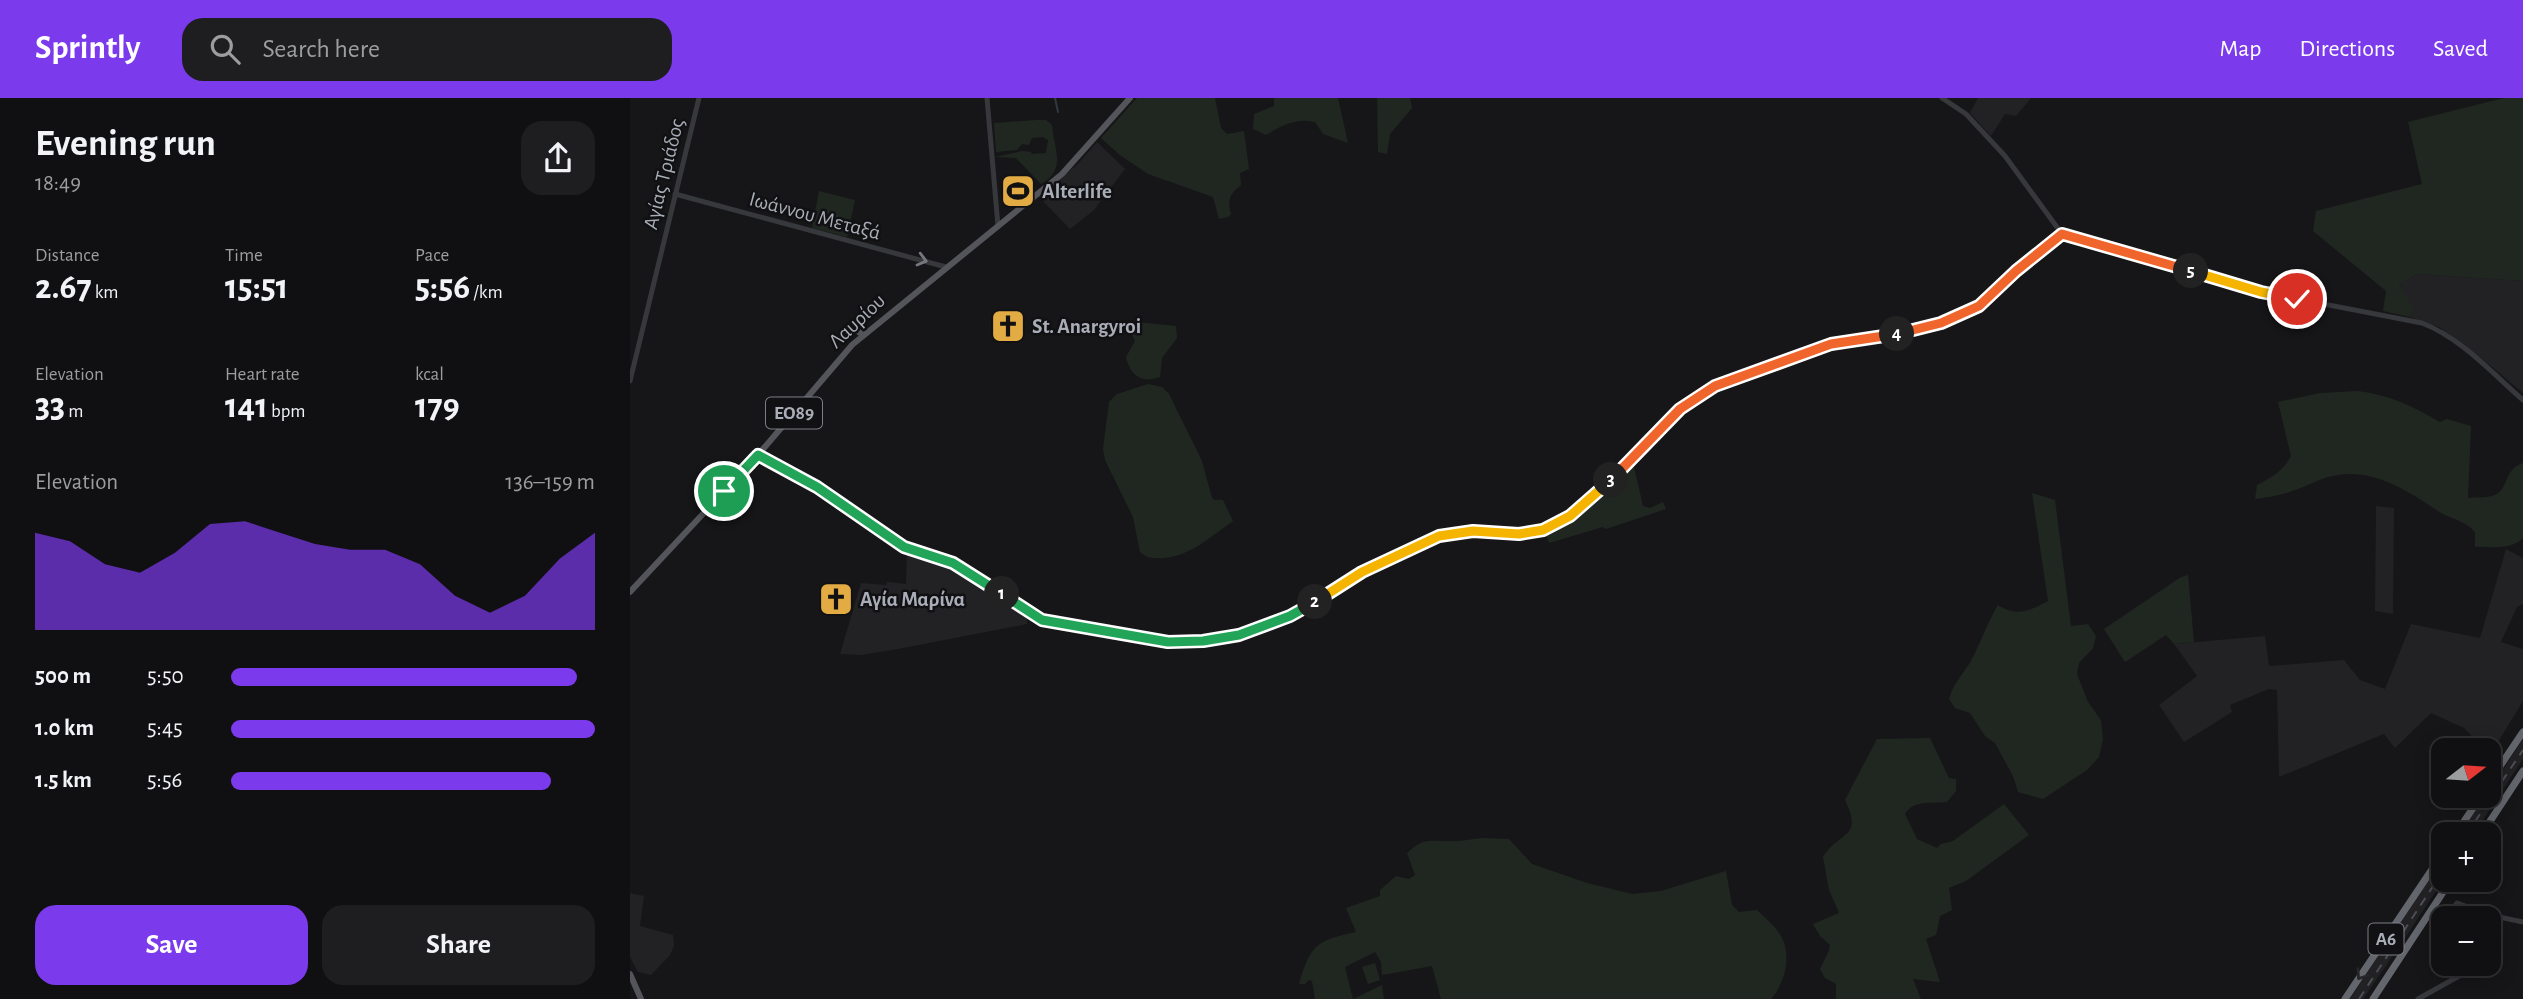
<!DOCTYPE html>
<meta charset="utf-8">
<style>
:root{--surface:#101012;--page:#1e1e20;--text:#f1f3f6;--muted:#9c9d9f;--line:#303032;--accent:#7c3aed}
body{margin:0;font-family:"Alegreya Sans",sans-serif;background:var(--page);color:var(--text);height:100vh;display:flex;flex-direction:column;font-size:26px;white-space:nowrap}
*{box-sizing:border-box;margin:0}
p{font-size:23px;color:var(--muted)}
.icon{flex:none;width:38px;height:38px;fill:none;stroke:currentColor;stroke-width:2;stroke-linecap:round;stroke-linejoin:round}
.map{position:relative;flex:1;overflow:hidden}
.details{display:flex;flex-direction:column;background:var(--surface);width:630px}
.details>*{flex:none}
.needle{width:46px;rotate:73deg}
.controls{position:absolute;left:1801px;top:640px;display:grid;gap:14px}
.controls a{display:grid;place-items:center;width:70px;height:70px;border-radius:14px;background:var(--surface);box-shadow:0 4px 18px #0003,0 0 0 2px var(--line);font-size:35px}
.pin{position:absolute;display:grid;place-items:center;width:60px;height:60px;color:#fff;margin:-30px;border:4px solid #fff;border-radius:50%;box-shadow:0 2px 7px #0007}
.km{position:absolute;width:35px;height:35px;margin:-18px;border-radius:50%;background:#222;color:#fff;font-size:19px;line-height:35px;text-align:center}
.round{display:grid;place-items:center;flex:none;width:74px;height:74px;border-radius:21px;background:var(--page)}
.headline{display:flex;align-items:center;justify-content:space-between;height:119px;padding:0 35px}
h1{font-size:38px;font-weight:700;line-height:52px}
.figures{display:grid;grid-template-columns:repeat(3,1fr);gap:10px;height:119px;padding:7px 35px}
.figures div{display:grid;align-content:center}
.figures b{font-size:35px;font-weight:700}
.figures small{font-size:19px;font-weight:400}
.figures p{font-size:19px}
.chart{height:196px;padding:14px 35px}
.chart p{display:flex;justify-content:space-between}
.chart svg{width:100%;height:126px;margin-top:7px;fill:var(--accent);opacity:.7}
.button{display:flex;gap:14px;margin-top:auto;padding:14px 35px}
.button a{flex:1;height:80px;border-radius:21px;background:var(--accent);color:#fff;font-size:28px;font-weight:700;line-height:80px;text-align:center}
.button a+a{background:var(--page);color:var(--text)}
ul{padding:0 35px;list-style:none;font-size:23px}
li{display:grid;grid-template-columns:112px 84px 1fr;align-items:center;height:52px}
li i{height:18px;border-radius:9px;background:var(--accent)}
header{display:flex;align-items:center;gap:42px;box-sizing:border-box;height:98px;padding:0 35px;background:var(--accent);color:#fff}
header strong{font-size:33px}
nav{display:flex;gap:38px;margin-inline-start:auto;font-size:24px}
.search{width:490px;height:63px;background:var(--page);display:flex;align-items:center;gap:18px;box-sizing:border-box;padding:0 24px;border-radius:21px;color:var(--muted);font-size:26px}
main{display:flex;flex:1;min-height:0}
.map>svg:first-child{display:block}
</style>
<header>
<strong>Sprintly</strong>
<div class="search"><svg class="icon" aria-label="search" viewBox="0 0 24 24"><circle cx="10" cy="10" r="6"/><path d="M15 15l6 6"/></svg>Search here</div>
<nav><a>Map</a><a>Directions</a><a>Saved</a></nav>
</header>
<main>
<section class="details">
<div class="headline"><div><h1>Evening run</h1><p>18:49</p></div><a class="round"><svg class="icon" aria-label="share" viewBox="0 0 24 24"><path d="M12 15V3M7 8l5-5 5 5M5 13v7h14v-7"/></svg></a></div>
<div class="figures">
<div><p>Distance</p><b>2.67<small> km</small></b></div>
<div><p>Time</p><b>15:51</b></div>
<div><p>Pace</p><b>5:56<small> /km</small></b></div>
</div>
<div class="figures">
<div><p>Elevation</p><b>33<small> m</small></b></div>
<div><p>Heart rate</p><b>141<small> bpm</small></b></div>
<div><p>kcal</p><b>179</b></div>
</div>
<div class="chart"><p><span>Elevation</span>136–159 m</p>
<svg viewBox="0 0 160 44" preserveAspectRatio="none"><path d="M0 44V10L10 13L20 21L30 24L40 17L50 7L60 6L70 10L80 14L90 16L100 16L110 21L120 32L130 38L140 32L150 19L160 10V44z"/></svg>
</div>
<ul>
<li><b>500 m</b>5:50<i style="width:95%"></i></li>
<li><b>1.0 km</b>5:45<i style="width:100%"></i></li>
<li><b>1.5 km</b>5:56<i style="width:88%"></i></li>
</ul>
<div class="button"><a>Save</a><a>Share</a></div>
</section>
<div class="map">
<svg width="1893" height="901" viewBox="0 0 1893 901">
<rect width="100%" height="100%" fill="#161618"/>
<!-- built -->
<g fill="#222225">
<path d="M1348 0H1401L1386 18 1375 16 1361 38 1340 15Z"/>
<path d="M467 44 495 71 464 112 440 131 408 98 448 66Z"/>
<path d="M1786 176 1893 183V295L1861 268 1809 229 1780 219 1782 212 1769 187Z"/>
<path d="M1746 408 1764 410 1763 516 1745 513Z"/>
<path d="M1876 451 1893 460V506L1887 509 1871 544 1893 551V603L1860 657 1858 653H1856L1834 630 1801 615 1765 650 1754 636 1649 679 1647 592 1639 591 1600 607 1602 614 1554 644 1529 607 1567 578 1544 546 1635 538 1639 568 1714 562 1730 582 1755 591 1781 526 1850 540Z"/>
<path d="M277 453 322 467 397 517V526L268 551 231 557 210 556 231 485 256 487 257 484 276 486Z"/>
<path d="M1893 641V661L1843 737H1829L1855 698H1858L1859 693Z"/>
<path d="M1813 761V782L1775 840 1733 901H1720Z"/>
<path d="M0 795 14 798 10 828 43 837 44 848 40 857 21 877 8 874 0 859Z"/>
</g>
<!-- green -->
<g fill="#202721">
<path d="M507 0H585L591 30 597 36 614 33 619 71 610 75 611 87C600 96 597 101 601 116L598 119 589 121 583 99 518 76 490 57 471 40Z"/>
<path d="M644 0H708L718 45 693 36 685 24C666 20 653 27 636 37L623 31 624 16 644 8Z"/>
<path d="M747 0H780L782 10 760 36 757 56 748 54Z"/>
<path d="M1874 0H1893V183L1786 176 1769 187 1783 210 1780 219 1753 213 1756 193 1683 133 1686 113 1792 86 1778 24Z"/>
<path d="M406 22H416L422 27C424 52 437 71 411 86L386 60 365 59 392 53 401 54 402 56 416 55 418 42 413 39 402 40 399 47 392 46 387 52 366 54 364 25Z"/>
<path d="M189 93 225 102 217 139 182 130Z"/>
<path d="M506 224 546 228 547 240 532 260 530 279C511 286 500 277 496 259L505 243 502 237Z"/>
<path d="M518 286 532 289 539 296 572 363 582 400 585 402H593L603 423C576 442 552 466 517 459L510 454 503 419 475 362 473 351 479 304 487 296Z"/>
<path d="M1728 293C1759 297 1783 308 1810 324L1817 321 1841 328 1838 400C1846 399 1855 400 1862 398 1880 393 1872 372 1893 365V440C1880 453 1862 448 1845 449V434C1835 422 1820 421 1808 413 1777 392 1741 369 1703 378 1688 381 1676 389 1662 393 1650 398 1638 399 1625 401L1627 387C1641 380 1654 372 1661 358L1648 304 1690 295Z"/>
<path d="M1001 366 1004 369 1013 408 1020 410 1033 404 1036 411 976 431 973 429 919 445 915 434 923 431Z"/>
<path d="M1402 395 1425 402 1441 528 1458 526 1466 538 1463 550 1449 565 1447 576 1458 604 1471 622 1473 641 1469 659 1457 672 1413 701 1388 694 1383 678 1365 645 1355 638 1340 615 1325 610 1319 601C1323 586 1333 576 1341 563 1351 544 1357 525 1368 507 1386 519 1400 513 1418 503Z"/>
<path d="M1558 477 1564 544 1544 546 1536 537 1495 564 1474 531 1551 479Z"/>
<path d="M1300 640 1319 680 1326 681V693L1317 704C1301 706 1284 701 1275 716L1287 741 1307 750 1311 746 1323 743 1374 706 1399 737 1336 783 1319 790 1322 812 1310 818 1306 837 1296 841 1310 884 1283 881 1291 901H1206V886L1195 880 1190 871 1199 853 1200 847 1190 838 1183 826 1209 815 1199 792 1193 759C1209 733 1234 741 1215 702L1247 641Z"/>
<path d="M851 740 879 741 902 766 957 785 1002 796 1031 793 1096 773 1102 807 1109 814 1127 812C1136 821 1148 830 1153 842 1161 862 1154 886 1141 901H811L802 868 752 877 751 864 745 854 715 869 723 901 752 887 754 901H685L682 883 679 882 675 886H669C680 847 687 842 726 834L716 810 750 798V792L766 778 779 781 785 777 777 755C795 738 801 744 823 743 833 743 842 741 851 740Z"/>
<path d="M745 865 750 882 738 886 732 869Z"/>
</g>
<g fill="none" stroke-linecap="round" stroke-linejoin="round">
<!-- stream -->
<path stroke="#30393f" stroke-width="2" d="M425 0 428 14"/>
<!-- minor -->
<g stroke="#37383c" stroke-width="5">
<path d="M357 0 368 128"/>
<path d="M1312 0 1336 16 1375 58 1432 136 1631 194 1792 225C1831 240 1862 275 1893 302"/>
<path d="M45 96 316 169"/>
<path d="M0 283 69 0"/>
<path d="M128 357 186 389 256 438 274 449 323 465 412 522 493 535 524 543 560 544 585 542 609 537 660 518 732 474 801 441 843 433 901 435 922 429 950 411 1007 357 1050 311 1070 297 1103 280 1201 245 1272 235 1311 225 1335 215 1351 207 1386 173 1432 136"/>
<path d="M1816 821 1827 805 1860 817 1893 824"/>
<path d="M1813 824 1807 835 1813 848"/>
<path d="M1788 901 1831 877 1824 866"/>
</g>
<!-- major -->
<g stroke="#54555b" stroke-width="6">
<path d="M222 229 233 237"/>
<path d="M0 494 128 357 222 247 432 76 500 0"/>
<path d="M0 876 11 901"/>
</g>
<!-- highway -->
<g stroke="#64666d" stroke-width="7">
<path d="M1858 686 1893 634"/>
<path d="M1825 737 1851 698"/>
<path d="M1851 737 1893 673"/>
<path d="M1715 901 1813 755"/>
<path d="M1743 901 1821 782"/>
</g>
<!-- rail -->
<g stroke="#4c4e53" stroke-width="2" stroke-dasharray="9 7" stroke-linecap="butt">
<path d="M1836 737 1893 652"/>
<path d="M1729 901 1813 773"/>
</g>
</g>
<!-- one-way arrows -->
<defs><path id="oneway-chevron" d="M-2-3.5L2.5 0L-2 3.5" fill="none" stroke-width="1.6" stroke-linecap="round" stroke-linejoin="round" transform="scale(1.75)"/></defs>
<use stroke="#767880" href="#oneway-chevron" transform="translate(292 162) rotate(15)"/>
<use stroke="#26262a" href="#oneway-chevron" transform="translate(1731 877) rotate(124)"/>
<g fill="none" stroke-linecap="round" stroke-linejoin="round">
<!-- split-1 casing -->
<g stroke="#fff" stroke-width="14">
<path id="split-1" d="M94 393 128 357 187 389 274 449 323 465 372 496"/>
</g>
<!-- split-2 casing -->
<g stroke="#fff" stroke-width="14">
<path id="split-2" d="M372 496 412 522 538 544 573 543 609 537 660 518 685 504"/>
</g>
<!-- split-3 casing -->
<g stroke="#fff" stroke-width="14">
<path id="split-3" d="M685 504 732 474 809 438 843 433 889 436 913 432 940 418 981 382"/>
</g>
<!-- split-4 casing -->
<g stroke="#fff" stroke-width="14">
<path id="split-4" d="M981 382 1050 311 1085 288 1201 246 1267 236"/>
</g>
<!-- split-5 casing -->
<g stroke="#fff" stroke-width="14">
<path id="split-5" d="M1267 236 1311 225 1349 208 1386 173 1432 136 1561 173"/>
</g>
<!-- split-6 casing -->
<g stroke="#fff" stroke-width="14">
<path id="split-6" d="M1561 173 1631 194 1667 201"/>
</g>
<!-- split-1 -->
<use href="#split-1" stroke="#22a559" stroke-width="9"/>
<!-- split-2 -->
<use href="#split-2" stroke="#22a559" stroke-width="9"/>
<!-- split-3 -->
<use href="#split-3" stroke="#f5b400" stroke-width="9"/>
<!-- split-4 -->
<use href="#split-4" stroke="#f0652b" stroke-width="9"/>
<!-- split-5 -->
<use href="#split-5" stroke="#f0652b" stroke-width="9"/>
<!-- split-6 -->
<use href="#split-6" stroke="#f5b400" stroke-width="9"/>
</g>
<!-- icons -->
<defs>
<g id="stadium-square" transform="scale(1.75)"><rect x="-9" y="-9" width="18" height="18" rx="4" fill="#e3ab43" stroke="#111113"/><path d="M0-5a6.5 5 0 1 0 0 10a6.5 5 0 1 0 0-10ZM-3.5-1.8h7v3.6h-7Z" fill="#111"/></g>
<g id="church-square" transform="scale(1.75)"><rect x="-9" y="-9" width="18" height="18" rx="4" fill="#e3ab43" stroke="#111113"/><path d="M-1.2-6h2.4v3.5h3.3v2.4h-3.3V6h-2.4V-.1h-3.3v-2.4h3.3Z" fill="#111"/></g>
</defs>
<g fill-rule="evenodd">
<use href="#stadium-square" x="388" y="93"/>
<use href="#church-square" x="378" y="228"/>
<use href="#church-square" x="206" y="501"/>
</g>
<g text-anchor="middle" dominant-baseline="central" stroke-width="5" stroke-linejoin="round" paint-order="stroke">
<!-- shield labels -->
<g fill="#111113" stroke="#7b7e86" stroke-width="2">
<rect x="136" y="299.5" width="56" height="31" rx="5"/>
<rect x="1738.5" y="825.5" width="35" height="31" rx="5"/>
</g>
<g font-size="19" font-weight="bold" fill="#a9adb7">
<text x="164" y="315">ΕΟ89</text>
<text x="1756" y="841">Α6</text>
</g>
<!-- street labels -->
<g font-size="21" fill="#a9adb7" stroke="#111113">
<text transform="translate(34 76) rotate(-76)">Αγίας Τριάδος</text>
<text transform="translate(185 118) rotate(15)">Ιωάννου Μεταξά</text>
<text transform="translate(227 223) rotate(-43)">Λαυρίου</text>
</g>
<!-- poi labels -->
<g font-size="21" font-weight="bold" fill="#a9adb7" stroke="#111113" text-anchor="start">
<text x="412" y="93">Alterlife</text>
<text x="402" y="228">St. Anargyroi</text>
<text x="230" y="501">Αγία Μαρίνα</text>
</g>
</g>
</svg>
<div class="controls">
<a><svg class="needle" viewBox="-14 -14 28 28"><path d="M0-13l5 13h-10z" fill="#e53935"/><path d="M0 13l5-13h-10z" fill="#9c9d9f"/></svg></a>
<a>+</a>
<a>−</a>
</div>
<div class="pin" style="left:94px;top:393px;background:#1e9e55"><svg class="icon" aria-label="arrive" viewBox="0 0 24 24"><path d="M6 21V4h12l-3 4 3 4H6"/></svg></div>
<div class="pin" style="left:1667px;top:201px;background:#d93025"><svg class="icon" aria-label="check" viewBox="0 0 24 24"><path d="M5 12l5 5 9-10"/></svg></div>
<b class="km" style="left:372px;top:496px">1</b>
<b class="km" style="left:685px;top:504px">2</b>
<b class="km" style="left:981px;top:382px">3</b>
<b class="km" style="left:1267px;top:236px">4</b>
<b class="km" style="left:1561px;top:173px">5</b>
</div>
</main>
